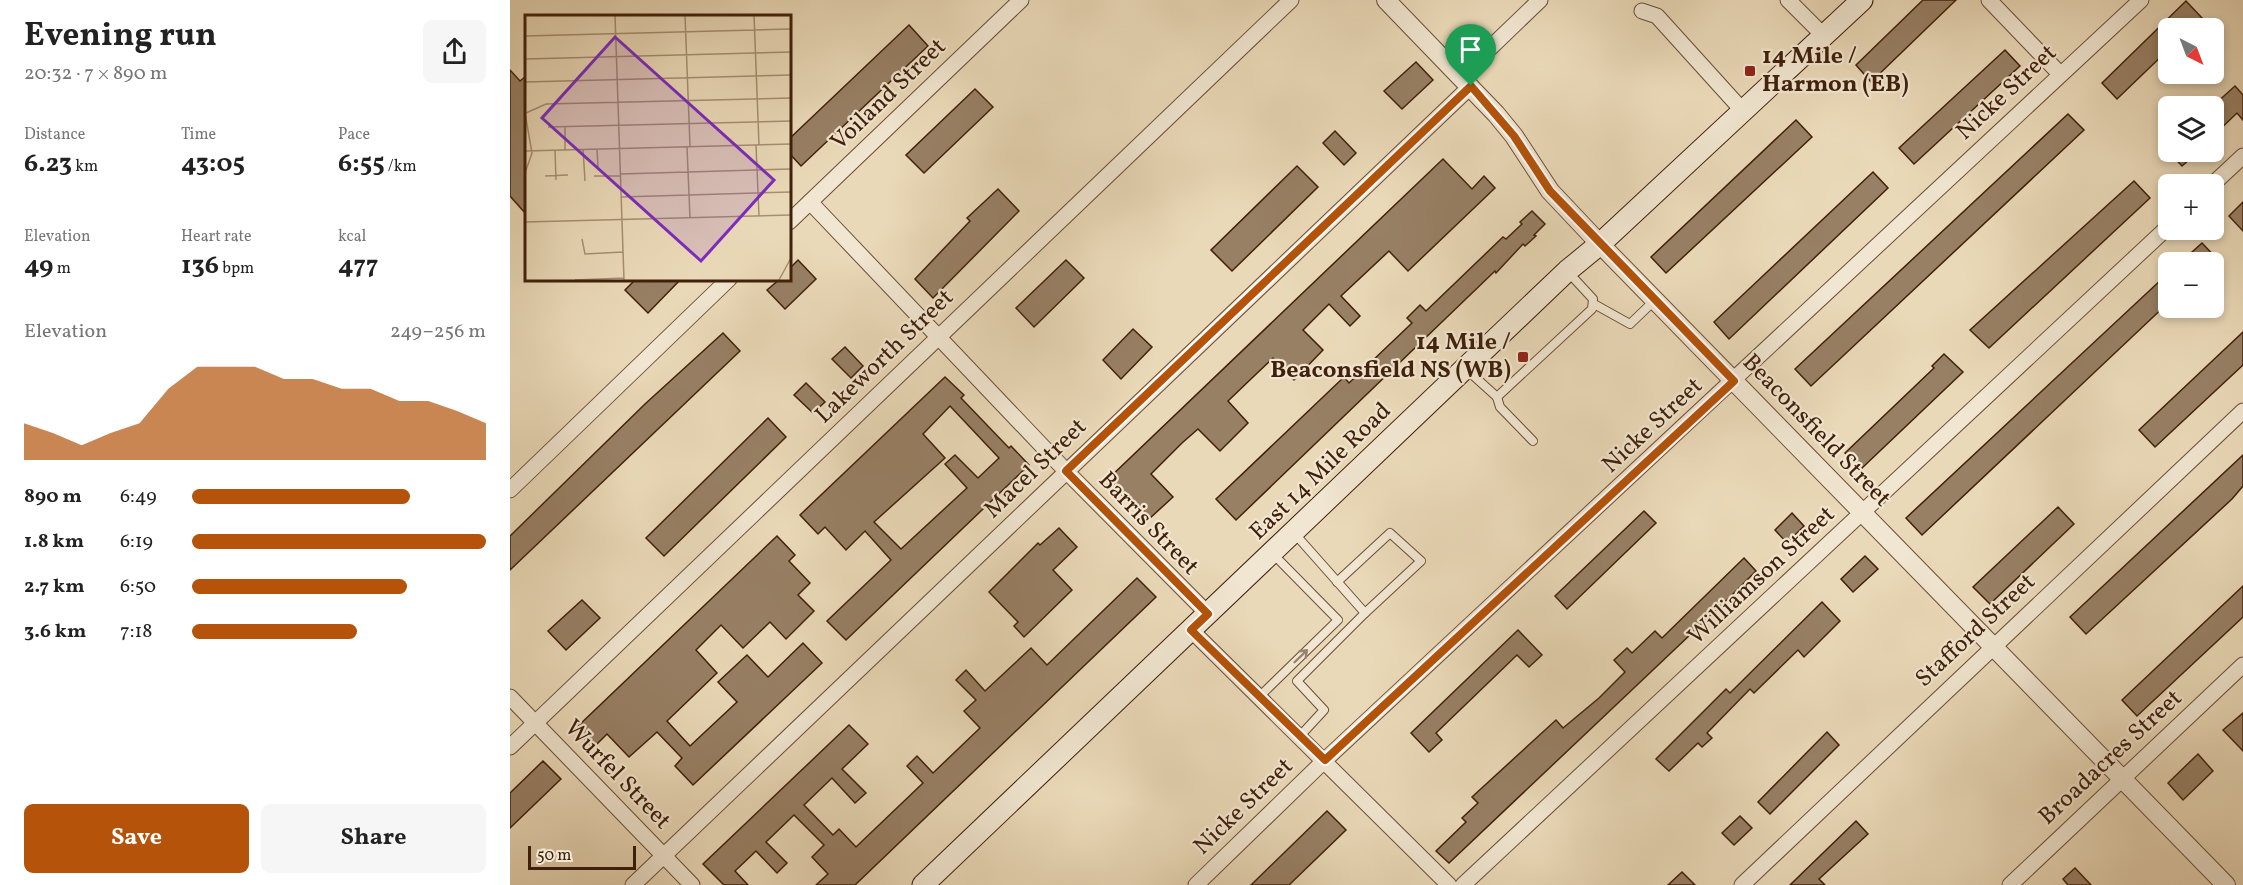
<!DOCTYPE html>
<meta charset="utf-8">
<style>
:root{--surface:#fff;--page:#f6f6f6;--text:#222;--muted:#767676;--accent:#b45309}
body{margin:0;font-family:Vollkorn,serif;background:var(--page);color:var(--text);height:100vh;display:flex;flex-direction:column;font-size:22px;white-space:nowrap}
*{box-sizing:border-box;margin:0}
p{font-size:20px;color:var(--muted)}
.icon{flex:none;width:33px;height:33px;fill:none;stroke:currentColor;stroke-width:2;stroke-linecap:round;stroke-linejoin:round}
.map{position:relative;flex:1;overflow:hidden}
.details{display:flex;flex-direction:column;background:var(--surface);width:510px}
.details>*{flex:none}
.needle{width:39px;rotate:138deg}
.controls{position:absolute;left:1648px;top:18px;display:grid;gap:12px}
.controls a{display:grid;place-items:center;width:66px;height:66px;border-radius:9px;background:var(--surface);box-shadow:0 3px 9px #0003;font-size:30px}
.scale{position:absolute;left:18px;bottom:15px;width:108px;box-sizing:border-box;padding-left:6px;border:3px solid #40200b;border-top:0;font-size:16px;line-height:21px;white-space:nowrap;color:#40200b;-webkit-text-stroke:4px #f1e6d1;paint-order:stroke}
.pin{position:absolute;display:grid;place-items:center;width:51px;height:51px;color:#fff;margin:-62px -26px;border-radius:50% 50% 50% 0;rotate:-45deg;box-shadow:0 0 6px #0007}
.pin .icon{rotate:45deg}
.round{display:grid;place-items:center;flex:none;width:63px;height:63px;border-radius:9px;background:var(--page)}
.headline{display:flex;align-items:center;justify-content:space-between;height:102px;padding:0 24px}
h1{font-size:33px;font-weight:700;line-height:45px}
.metrics{display:grid;grid-template-columns:repeat(3,1fr);gap:9px;height:102px;padding:6px 24px}
.metrics div{display:grid;align-content:center}
.metrics b{font-size:26px;font-weight:700}
.metrics small{font-size:16px;font-weight:400}
.metrics p{font-size:16px}
.chart{height:168px;padding:12px 24px}
.chart p{display:flex;justify-content:space-between}
.chart svg{width:100%;height:108px;margin-top:6px;fill:var(--accent);opacity:.7}
.button{display:flex;gap:12px;margin-top:auto;padding:12px 24px}
.button a{flex:1;height:69px;border-radius:9px;background:var(--accent);color:#fff;font-size:24px;font-weight:700;line-height:69px;text-align:center}
.button a+a{background:var(--page);color:var(--text)}
ul{padding:0 24px;list-style:none;font-size:20px}
li{display:grid;grid-template-columns:96px 72px 1fr;align-items:center;height:45px}
li i{height:15px;border-radius:8px;background:var(--accent)}
main{display:flex;flex:1;min-height:0}
.map>svg:first-child{display:block}
</style>
<main>
<section class="details">
<div class="headline"><div><h1>Evening run</h1><p>20:32 · 7 × 890 m</p></div><a class="round"><svg class="icon" aria-label="share" viewBox="0 0 24 24"><path d="M12 15V3M7 8l5-5 5 5M5 13v7h14v-7"/></svg></a></div>
<div class="metrics">
<div><p>Distance</p><b>6.23<small> km</small></b></div>
<div><p>Time</p><b>43:05</b></div>
<div><p>Pace</p><b>6:55<small> /km</small></b></div>
</div>
<div class="metrics">
<div><p>Elevation</p><b>49<small> m</small></b></div>
<div><p>Heart rate</p><b>136<small> bpm</small></b></div>
<div><p>kcal</p><b>477</b></div>
</div>
<div class="chart"><p><span>Elevation</span>249–256 m</p>
<svg viewBox="0 0 160 44" preserveAspectRatio="none"><path d="M0 44V29L10 33L20 38L30 33L40 29L50 15L60 6L70 6L80 6L90 11L100 11L110 15L120 15L130 20L140 20L150 24L160 29V44z"/></svg>
</div>
<ul>
<li><b>890 m</b>6:49<i style="width:74%"></i></li>
<li><b>1.8 km</b>6:19<i style="width:100%"></i></li>
<li><b>2.7 km</b>6:50<i style="width:73%"></i></li>
<li><b>3.6 km</b>7:18<i style="width:56%"></i></li>
</ul>
<div class="button"><a>Save</a><a>Share</a></div>
</section>
<div class="map">
<svg width="1733" height="885" viewBox="0 0 1733 885">
<rect width="100%" height="100%" fill="#ead9b8"/>
<filter id="stains"><feTurbulence type="fractalNoise" baseFrequency=".00333" numOctaves="4"/><feColorMatrix values="0 0 0 0 .2 0 0 0 0 .09 0 0 0 0 .02 0 0 0 .5 -.17"/></filter>
<radialGradient id="worn" r=".72"><stop offset=".6" stop-color="#630" stop-opacity="0"/><stop offset="1" stop-color="#630" stop-opacity=".3"/></radialGradient>
<!-- building -->
<g fill="#988065" stroke="#40200b" stroke-width="1.5" fill-rule="evenodd">
<path d="M1413 0H1446L1361 82 1346 65Z"/>
<path d="M1676 1 1692 18 1680 28H1659V49L1607 99 1592 83Z"/>
<path d="M399 25 418 46 291 166 279 153V139Z"/>
<path d="M1495 50 1510 66 1404 164 1389 148Z"/>
<path d="M906 62 923 80 892 109 874 91Z"/>
<path d="M0 70 10 81 16 76V214L0 196Z"/>
<path d="M1725 86 1733 95V120L1727 113 1704 135V105Z"/>
<path d="M465 89 483 107 414 173 396 155Z"/>
<path d="M1558 114 1574 130 1301 386 1285 369Z"/>
<path d="M1286 120 1302 137 1156 273 1141 257Z"/>
<path d="M825 131 846 153 834 165 813 143Z"/>
<path d="M1659 152H1688L1672 166Z"/>
<path d="M933 159 962 189 974 176 985 188 898 271 879 251 831 296 850 316 840 326 819 304 793 330 813 350 784 380 763 358 742 378 718 401 738 423 710 451 688 429 672 443 641 474 663 497 639 519 618 496 615 498 597 480Z"/>
<path d="M787 166 808 187 722 271 701 250Z"/>
<path d="M1363 172 1378 188 1219 339 1204 322Z"/>
<path d="M1624 181 1640 198 1479 348 1460 330Z"/>
<path d="M488 189 509 211 423 298 405 279 460 221 457 218Z"/>
<path d="M1733 202V231L1719 216Z"/>
<path d="M1022 211 1035 224 1024 235 1026 236 1015 246 1013 244 986 273 985 271 726 520 706 499 834 377 839 383 902 323 897 318 910 305 916 311 993 237 996 239 1012 224 1010 222Z"/>
<path d="M1692 243 1710 262H1671Z"/>
<path d="M288 260 306 279 275 309 257 290 270 279H279V269Z"/>
<path d="M556 260 574 278 524 327 506 308Z"/>
<path d="M1653 278 1659 284V302L1412 535 1396 518Z"/>
<path d="M126 279H171L138 313 115 290Z"/>
<path d="M623 329 642 347 611 379 593 360Z"/>
<path d="M1733 332V365L1645 447 1629 430Z"/>
<path d="M213 333 230 351 0 570V536L135 404Z"/>
<path d="M335 347 353 366 341 378 322 359Z"/>
<path d="M1434 354 1453 372 1351 469 1335 453 1424 368 1422 366Z"/>
<path d="M435 377 454 395 451 398 499 448 501 446 519 465 336 640 317 621 381 560 355 531 336 550 315 527 308 534 290 515ZM440 406 489 458 468 478 445 455 435 464 457 488 391 549 364 522 435 458 413 434Z"/>
<path d="M296 383 315 402 303 413 284 395Z"/>
<path d="M258 418 276 437 154 556 136 538Z"/>
<path d="M1733 455V486L1722 499 1576 634 1560 617Z"/>
<path d="M1548 507 1564 524 1480 604 1463 587Z"/>
<path d="M1134 511 1146 523 1057 609 1045 596Z"/>
<path d="M1282 513 1294 526 1277 543 1265 530Z"/>
<path d="M549 528 567 547 543 570 562 590 514 637 504 626 508 622 479 592 528 543 530 545Z"/>
<path d="M267 536 285 555 279 561 300 583 288 595 304 611 276 639 260 622 233 648 211 625 186 650 207 673 157 721 180 746 227 702 208 682 237 655 258 677 293 643 312 663 183 785 165 766 172 758 147 732 119 757 97 734 83 748 65 729Z"/>
<path d="M1355 556 1368 569 1343 592 1331 579Z"/>
<path d="M1234 558 1246 571 1219 598 939 863 926 851 956 822 952 818 968 803 962 797 1046 720 1053 728 1089 698 1115 672 1104 660 1117 648 1122 653 1145 631 1152 638Z"/>
<path d="M627 578 646 597 345 885H306L318 874 302 857 314 845 284 815 256 842 277 863 267 873 246 851 225 871 238 885H214L193 864 339 725 358 744 332 769 356 793 345 803 322 778 294 805 323 835 329 829 346 847 413 783 397 766 407 756 423 773 470 728 454 711 466 700 446 680 456 670 475 691 521 648 537 665Z"/>
<path d="M1733 586V617L1627 716 1612 700Z"/>
<path d="M72 600 90 618 56 650 38 631Z"/>
<path d="M1312 602 1330 621 1294 657 1288 650 1244 693 1240 689 1197 733 1202 738 1192 747 1188 743 1159 771 1146 759 1216 689 1220 693Z"/>
<path d="M1008 630 1032 655 1019 667 1007 655 926 733 932 740 919 752 901 733Z"/>
<path d="M1733 713V751L1713 730Z"/>
<path d="M1317 732 1329 745 1260 814 1248 802Z"/>
<path d="M1688 754 1703 771 1673 800 1658 783Z"/>
<path d="M33 761 51 779 0 828V793Z"/>
<path d="M817 811 836 830 779 885H741Z"/>
<path d="M1230 816 1242 828 1224 845 1212 833Z"/>
<path d="M1346 821 1358 834 1309 879 1315 885H1280Z"/>
<path d="M1565 868 1581 885H1558L1553 879Z"/>
<path d="M1172 872 1185 885H1158Z"/>
</g>
<g fill="none" stroke-linecap="round" stroke-linejoin="round">
<!-- service casing -->
<g stroke="#6a4e36" stroke-width="10">
<g id="service">
<path d="M1084 304 1120 324 1145 300"/>
<path d="M956 369 987 397 1082 309 1083 299 1058 272"/>
<path d="M987 397 990 407 1023 441"/>
<path d="M785 534 855 613 787 681 814 710 790 736"/>
<path d="M827 582 880 533 911 561 855 613"/>
<path d="M749 697 828 620 763 554"/>
</g>
</g>
<!-- minor casing -->
<g stroke="#6a4e36" stroke-width="17">
<g id="minor">
<path d="M1278 0 1314 36"/>
<path d="M1479 0 1550 74"/>
<path d="M1132 11 1147 16 1233 111"/>
<path d="M951 76 1030 0"/>
<path d="M1703 184 1733 156"/>
<path d="M300 202 556 471 698 614"/>
<path d="M279 222 511 0"/>
<path d="M0 490 219 279"/>
<path d="M681 630 939 885"/>
<path d="M0 697 182 885"/>
<path d="M0 747 781 0"/>
<path d="M123 885 961 86"/>
<path d="M686 885 815 760 1631 0"/>
<path d="M953 885 1659 226"/>
<path d="M1232 885 1733 411"/>
<path d="M1500 885 1733 665"/>
</g>
</g>
<!-- tertiary casing -->
<g stroke="#6a4e36" stroke-width="20">
<path id="tertiary" d="M876 0 986 114 1004 136 1040 191 1090 244 1716 885"/>
</g>
<!-- secondary casing -->
<g stroke="#40200b" stroke-width="23">
<path id="secondary" d="M413 885 1057 271 1090 244 1352 0"/>
</g>
<!-- service -->
<use href="#service" stroke="#f1e6d1" stroke-width="8"/>
<!-- minor -->
<use href="#minor" stroke="#f1e6d1" stroke-width="15"/>
<!-- tertiary -->
<use href="#tertiary" stroke="#f1e6d1" stroke-width="18"/>
<!-- secondary -->
<use href="#secondary" stroke="#f1e6d1" stroke-width="21"/>
</g>
<!-- one-way arrows -->
<defs><path id="oneway-shaft" d="M-6 0H5M1.5-3L5.5 0L1.5 3" fill="none" stroke-width="1.6" stroke-linecap="round" stroke-linejoin="round" transform="scale(1.5)"/></defs>
<use stroke="#98836e" href="#oneway-shaft" transform="translate(791 656) rotate(-44)"/>
<g fill="none" stroke-linecap="round" stroke-linejoin="round">
<!-- route casing -->
<g stroke="#fff" stroke-width="12">
<path id="route" d="M961 86 1004 136 1040 191 1224 381 815 760 681 630 698 614 556 471Z"/>
</g>
<!-- route -->
<use href="#route" stroke="#b45309" stroke-width="8"/>
</g>
<!-- markers -->
<g fill="#8f2418" stroke="#f1e6d1" stroke-width="2">
<rect x="1234" y="65" width="12" height="12" rx="3"/>
<rect x="1007" y="351" width="12" height="12" rx="3"/>
</g>
<g text-anchor="middle" dominant-baseline="central" stroke-width="4.5" stroke-linejoin="round" paint-order="stroke">
<!-- poi labels -->
<g font-size="24" font-weight="bold" fill="#40200b" stroke="#f1e6d1" text-anchor="start">
<text x="1252" y="57">14 Mile /<tspan x="1252" dy="28">Harmon (EB)</tspan></text>
<text x="1001" y="343" text-anchor="end">14 Mile /<tspan x="1001" dy="28">Beaconsfield NS (WB)</tspan></text>
</g>
<!-- street labels -->
<g font-size="24" fill="#40200b" stroke="#f1e6d1">
<text transform="translate(1497 93) rotate(-43)">Nicke Street</text>
<text transform="translate(379 95) rotate(-44)">Voiland Street</text>
<text transform="translate(375 357) rotate(-44)">Lakeworth Street</text>
<text transform="translate(1143 426) rotate(-43)">Nicke Street</text>
<text transform="translate(1306 431) rotate(46)">Beaconsfield Street</text>
<text transform="translate(526 469) rotate(-44)">Macel Street</text>
<text transform="translate(811 472) rotate(-44)">East 14 Mile Road</text>
<text transform="translate(638 524) rotate(46)">Barris Street</text>
<text transform="translate(1252 576) rotate(-43)">Williamson Street</text>
<text transform="translate(1466 631) rotate(-43)">Stafford Street</text>
<text transform="translate(1601 758) rotate(-43)">Broadacres Street</text>
<text transform="translate(107 775) rotate(46)">Wurfel Street</text>
<text transform="translate(734 807) rotate(-44)">Nicke Street</text>
</g>
</g>
<!-- overview -->
<g transform="translate(15 15)">
<rect width="266" height="266" fill="#ead9b8"/>
<path fill="none" stroke="#a68f73" stroke-width="1.5" d="M90 0 99 265M160 0 165 131M229 0 234 130M0 21 266 14M0 44 266 37M0 67 266 60M1 98 21 89 266 83M23 112 266 106M40 112V135M231 130 234 201M162 132 165 203M58 134 60 166M72 134 73 152M30 135 31 165M0 136 266 129M0 158 7 138 0 98M95 159 266 154M20 161 43 160M69 161H95M96 182 266 177M0 207 266 200M57 224 60 239 98 237M50 265 99 263M254 265 266 243"/>
<path fill="#7b2cbf" fill-opacity="0.15" stroke="#7b2cbf" stroke-width="3" d="M90 22 249 165 176 246 17 103Z"/>
<rect width="266" height="266" fill="none" stroke="#40200b" stroke-width="3"/>
</g>
<rect width="100%" height="100%" filter="url(#stains)"/>
<rect width="100%" height="100%" fill="url(#worn)"/>
</svg>
<div class="controls">
<a><svg class="needle" viewBox="-14 -14 28 28"><path d="M0-13l5 13h-10z" fill="#e53935"/><path d="M0 13l5-13h-10z" fill="#767676"/></svg></a>
<a><svg class="icon" aria-label="layers" viewBox="0 0 24 24"><path d="M12 4l9 5-9 5-9-5zM3 14l9 5 9-5"/></svg></a>
<a>+</a>
<a>−</a>
</div>
<div class="scale">50 m</div>
<div class="pin" style="left:961px;top:86px;background:#1e9e55"><svg class="icon" aria-label="arrive" viewBox="0 0 24 24"><path d="M6 21V4h12l-3 4 3 4H6"/></svg></div>
</div>
</main>
